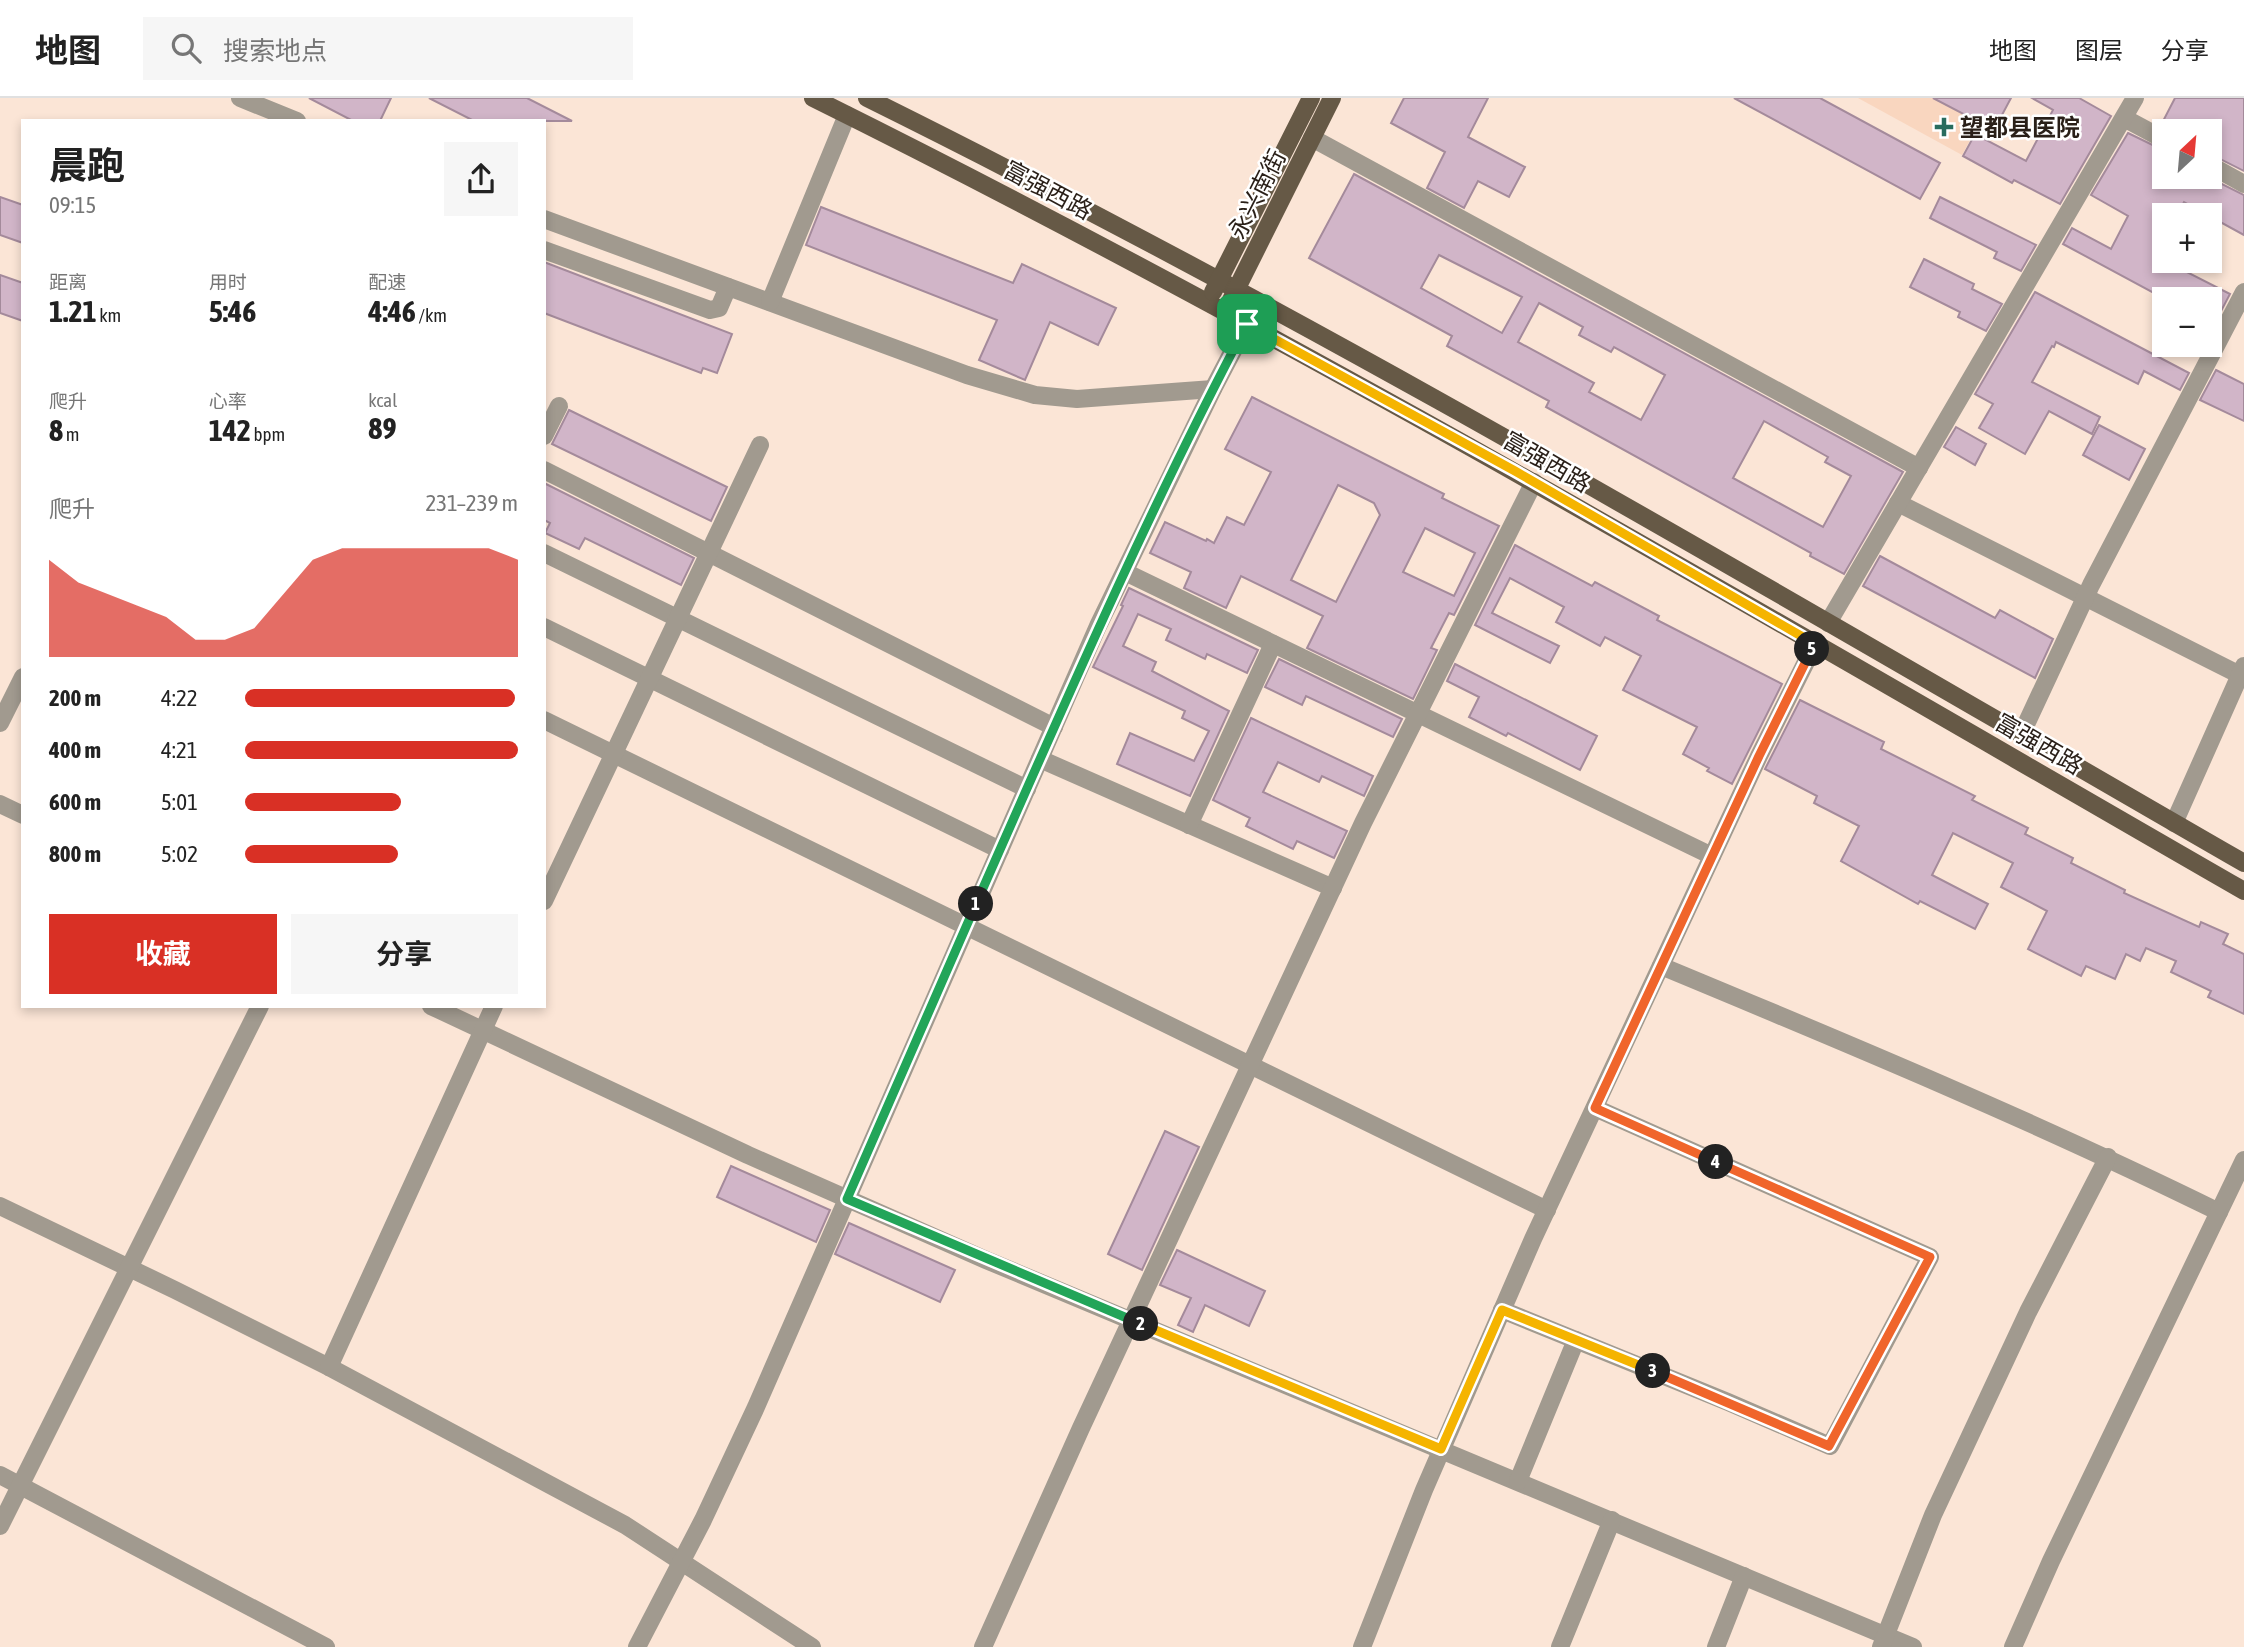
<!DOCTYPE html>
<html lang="zh">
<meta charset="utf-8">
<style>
:root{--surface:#fff;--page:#f6f6f6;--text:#222;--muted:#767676;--line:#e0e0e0;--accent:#d93025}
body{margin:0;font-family:"Asap Condensed","Noto Sans SC",sans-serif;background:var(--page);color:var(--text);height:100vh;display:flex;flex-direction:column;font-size:26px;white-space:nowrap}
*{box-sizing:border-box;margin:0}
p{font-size:23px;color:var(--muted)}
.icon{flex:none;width:38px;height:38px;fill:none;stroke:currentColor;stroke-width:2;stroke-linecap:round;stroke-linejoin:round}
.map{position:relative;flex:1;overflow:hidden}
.side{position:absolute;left:21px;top:21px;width:525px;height:889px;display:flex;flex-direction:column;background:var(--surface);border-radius:0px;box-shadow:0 4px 10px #0003}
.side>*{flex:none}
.needle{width:46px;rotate:26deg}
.buttons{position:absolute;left:2152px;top:21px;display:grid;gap:14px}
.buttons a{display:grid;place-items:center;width:70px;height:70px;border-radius:0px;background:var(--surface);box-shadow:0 4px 10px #0003;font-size:35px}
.pin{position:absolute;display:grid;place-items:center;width:60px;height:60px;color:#fff;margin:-30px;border-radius:14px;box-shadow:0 4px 10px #0006}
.km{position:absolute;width:35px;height:35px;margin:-18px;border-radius:50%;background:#222;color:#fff;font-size:19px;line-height:35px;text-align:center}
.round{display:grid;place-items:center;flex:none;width:74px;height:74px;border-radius:0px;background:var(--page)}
.head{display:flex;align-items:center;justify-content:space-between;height:119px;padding:0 28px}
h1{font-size:38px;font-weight:700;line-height:52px}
.metrics{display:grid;grid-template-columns:repeat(3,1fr);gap:10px;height:119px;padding:7px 28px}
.metrics div{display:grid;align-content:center}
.metrics b{font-size:30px;font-weight:700}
.metrics small{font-size:19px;font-weight:400}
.metrics p{font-size:19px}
.chart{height:196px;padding:14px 28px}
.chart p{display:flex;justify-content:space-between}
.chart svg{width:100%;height:126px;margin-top:7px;fill:var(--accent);opacity:.7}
.action{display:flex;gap:14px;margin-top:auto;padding:14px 28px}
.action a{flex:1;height:80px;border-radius:0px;background:var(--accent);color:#fff;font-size:28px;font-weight:700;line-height:80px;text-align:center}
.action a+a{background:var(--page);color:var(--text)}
ul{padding:0 28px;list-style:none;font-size:23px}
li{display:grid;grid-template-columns:112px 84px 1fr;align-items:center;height:52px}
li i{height:18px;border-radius:9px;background:var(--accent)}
header{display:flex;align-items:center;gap:42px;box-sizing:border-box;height:98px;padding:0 35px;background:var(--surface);border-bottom:2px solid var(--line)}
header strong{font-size:33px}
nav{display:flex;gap:38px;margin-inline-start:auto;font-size:24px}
.search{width:490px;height:63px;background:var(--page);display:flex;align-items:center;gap:18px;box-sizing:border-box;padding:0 24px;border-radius:0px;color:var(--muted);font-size:26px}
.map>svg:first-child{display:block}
</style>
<header>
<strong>地图</strong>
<div class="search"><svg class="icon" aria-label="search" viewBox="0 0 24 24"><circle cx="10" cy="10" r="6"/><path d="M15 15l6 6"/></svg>搜索地点</div>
<nav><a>地图</a><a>图层</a><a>分享</a></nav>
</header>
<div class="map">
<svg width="2244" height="1549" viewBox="0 0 2244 1549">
<rect width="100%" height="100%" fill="#fbe5d6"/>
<!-- built -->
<path fill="#f9d6bf" d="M1858 0H1993L1962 57Z"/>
<!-- building -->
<g fill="#d1b5c8" stroke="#a48a9b" stroke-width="2" fill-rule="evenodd">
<path d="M309 0H391L380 23H353Z"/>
<path d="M429 0H527L572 23H474Z"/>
<path d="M1404 0H1488L1468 39 1525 69 1509 99 1478 83 1464 110 1427 90 1445 54 1391 25Z"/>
<path d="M1734 0H1820L1940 65 1920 101Z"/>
<path d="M1933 0H2011L1994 32Z"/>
<path d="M2032 0H2079L2111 18 2060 106 2014 82 2012 85 1963 58 1975 36 2026 63 2053 12Z"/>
<path d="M2175 0H2244V73L2210 56V33H2172L2161 27Z"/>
<path d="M2128 35 2165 53V79H2208L2244 97V137L2184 104 2177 117H2165V163L2230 196 2210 234V201H2165L2063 146 2072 130 2111 151 2128 118 2091 97Z"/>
<path d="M1354 76 1903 374 1844 476 1810 458 1811 455 1546 309 1549 303 1447 248 1452 238 1309 160ZM1439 157 1522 199 1502 235 1421 190ZM1539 205 1583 229 1579 237 1611 254 1614 249 1665 277 1641 322 1589 294 1594 285 1518 244ZM1764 323 1828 359 1825 364 1851 378 1823 429 1733 380Z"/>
<path d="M0 99 23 107V145L0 137Z"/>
<path d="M1940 99 2036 147 2021 173 1994 160 1997 154 1930 120Z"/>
<path d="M821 109 1013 185 1022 166 1116 210 1098 247 1050 224 1025 282 979 262 997 222 806 147Z"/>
<path d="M1924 161 1974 186 1972 191 2002 206 1986 233 1958 219 1960 214 1910 189Z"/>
<path d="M544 164 732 236 717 275 703 270 701 275 544 215Z"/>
<path d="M0 177 23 185V223L0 215Z"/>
<path d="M2035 194 2189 275 2180 292 2144 273 2138 286 2056 244 2054 249 2052 248 2032 284 2100 319 2092 336 2049 313 2025 356 1979 330 1993 306 1975 296Z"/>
<path d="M2216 272 2244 286V323L2200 302Z"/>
<path d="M1252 299 1444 396 1442 400 1499 428 1454 517 1449 515 1431 550 1437 552 1413 601 1307 550 1323 518 1241 478 1226 510 1184 490 1191 474 1150 455 1165 424 1206 443 1207 441 1214 445 1227 419 1244 427 1271 374 1225 351ZM1338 387 1374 405 1380 417 1336 504 1291 482ZM1425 430 1475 455 1454 498 1403 474Z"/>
<path d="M569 312 727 389 711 423 552 346Z"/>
<path d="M2099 327 2145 351 2129 382 2083 357Z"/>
<path d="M1956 329 1986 346 1975 367 1944 349Z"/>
<path d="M544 385 694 460 681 487 585 440 579 451 545 435 550 425 544 422Z"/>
<path d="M1515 447 1592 488 1595 484 1659 518 1657 522 1782 586 1732 686 1707 673 1709 670 1683 656 1697 629 1623 592 1641 558 1605 539 1600 548 1556 524 1564 509 1510 480 1492 515 1559 548 1550 565 1475 527Z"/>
<path d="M1880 458 1995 520 2000 512 2053 541 2035 580 1863 488Z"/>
<path d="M1129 490 1258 552 1247 575 1207 556 1205 561 1166 542 1171 531 1138 516 1123 548 1156 564 1152 573 1229 613 1190 698 1117 666 1130 635 1194 663 1209 633 1182 620 1185 613 1093 569 1123 508 1121 507Z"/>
<path d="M1279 561 1402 621 1393 639 1306 598 1302 607 1265 589Z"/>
<path d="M1455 566 1597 638 1580 672 1508 635 1506 638 1469 619 1479 599 1447 583Z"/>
<path d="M1800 602 1884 644 1881 651 1975 698 1972 702 2028 730 2025 736 2073 760 2071 765 2125 792 2124 795 2199 829 2201 824 2228 836 2223 846 2244 856V916L2208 899 2211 893 2171 874 2176 863 2146 850 2140 863 2126 856 2115 881 2086 868 2081 878 2028 851 2047 813 2001 789 2013 765 1953 735 1932 777 1988 806 1975 831 1920 803 1918 806 1841 763 1859 728 1814 705 1817 698 1765 671Z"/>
<path d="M1251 620 1373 678 1364 698 1322 678 1319 684 1278 664 1263 694 1347 733 1334 760 1297 743 1293 751 1246 728 1250 720 1213 702Z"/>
<path d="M1165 1033 1199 1049 1142 1172 1108 1156Z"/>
<path d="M731 1068 830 1112 816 1144 717 1099Z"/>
<path d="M849 1125 955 1172 940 1204 835 1156Z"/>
<path d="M1177 1152 1265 1193 1249 1228 1205 1207 1193 1234 1178 1227 1191 1200 1160 1187Z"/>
</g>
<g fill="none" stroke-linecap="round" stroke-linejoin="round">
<!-- minor -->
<g stroke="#a19a8f" stroke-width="18">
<path d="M240 0 297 23"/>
<path d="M2124 20 2165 42"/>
<path d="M1312 40 1919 370"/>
<path d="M2210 67 2244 86"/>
<path d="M544 121 967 277 1035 297 1077 301 1213 291"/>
<path d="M544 152 710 212 719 210 728 189"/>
<path d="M770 204 847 17"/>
<path d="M544 338 559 308"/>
<path d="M544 372 1054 629"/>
<path d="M1898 405 2244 579"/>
<path d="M544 455 1027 691"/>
<path d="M1125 474 1712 758"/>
<path d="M1828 525 2135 0"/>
<path d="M544 529 1000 752"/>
<path d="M544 622 1547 1112"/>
<path d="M0 625 23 579"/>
<path d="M2021 637 2091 487 2244 194"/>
<path d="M1040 661 1333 790"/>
<path d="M0 706 23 717"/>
<path d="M2174 725 2244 568"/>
<path d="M1189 727 1273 546"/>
<path d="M544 803 760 347"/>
<path d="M1661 868C1849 946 2036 1024 2219 1114"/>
<path d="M431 908 748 1057 986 1162 1913 1549"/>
<path d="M0 1108 175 1192 329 1269 625 1427 812 1549"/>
<path d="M1502 1212 1728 1304 1830 1348 1930 1159 1595 1010"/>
<path d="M329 1269 494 908"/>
<path d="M0 1377 326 1549"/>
<path d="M1518 1383 1576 1242"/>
<path d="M0 1428 260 908"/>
<path d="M637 1549 703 1422 756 1309 1098 528 1213 291 1247 226"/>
<path d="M983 1549 1081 1330 1363 725 1534 384"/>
<path d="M1362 1549 1424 1392 1533 1141 1759 658 1815 546"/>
<path d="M1560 1549 1612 1422"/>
<path d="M1716 1549 1744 1478"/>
<path d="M1881 1549 1933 1417 2028 1214 2108 1059"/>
<path d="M2013 1549 2051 1463 2244 1062"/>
</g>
<!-- major -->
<g stroke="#665946" stroke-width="18">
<path d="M813 0C1302 242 1771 521 2244 793"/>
<path d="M867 0C1338 233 1789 503 2244 765"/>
<path d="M1213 194 1311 0"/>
<path d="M1231 202 1332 0"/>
</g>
</g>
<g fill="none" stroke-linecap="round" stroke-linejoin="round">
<!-- split-1 casing -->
<g stroke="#fff" stroke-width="14">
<path id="split-1" d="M976 806C1062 611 1147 415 1247 226"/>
</g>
<!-- split-2 casing -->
<g stroke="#fff" stroke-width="14">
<path id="split-2" d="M976 806 847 1101 1141 1226"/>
</g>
<!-- split-3 casing -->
<g stroke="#fff" stroke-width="14">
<path id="split-3" d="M1141 1226 1441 1351 1502 1212 1653 1273"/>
</g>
<!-- split-4 casing -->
<g stroke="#fff" stroke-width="14">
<path id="split-4" d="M1653 1273 1829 1348 1930 1159 1716 1064"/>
</g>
<!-- split-5 casing -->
<g stroke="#fff" stroke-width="14">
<path id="split-5" d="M1716 1064 1595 1010 1759 658 1812 551"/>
</g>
<!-- split-6 casing -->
<g stroke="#fff" stroke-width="14">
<path id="split-6" d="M1247 226 1515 373 1815 546 1812 551"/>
</g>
<!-- split-1 -->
<use href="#split-1" stroke="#22a559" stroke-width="9"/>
<!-- split-2 -->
<use href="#split-2" stroke="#22a559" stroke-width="9"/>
<!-- split-3 -->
<use href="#split-3" stroke="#f5b400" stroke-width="9"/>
<!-- split-4 -->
<use href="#split-4" stroke="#f0652b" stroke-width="9"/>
<!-- split-5 -->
<use href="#split-5" stroke="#f0652b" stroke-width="9"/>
<!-- split-6 -->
<use href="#split-6" stroke="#f5b400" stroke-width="9"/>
</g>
<!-- markers -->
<path fill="#286c5e" stroke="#fff" stroke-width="2.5" d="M1940.5 18.5h7v7h7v7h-7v7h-7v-7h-7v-7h7z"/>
<g text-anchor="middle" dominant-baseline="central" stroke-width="5" stroke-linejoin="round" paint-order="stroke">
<!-- poi labels -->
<g font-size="24" font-weight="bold" fill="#291f18" stroke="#fff" text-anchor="start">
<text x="1960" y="29">望都县医院</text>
</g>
<!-- street labels -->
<g font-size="24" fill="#291f18" stroke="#fff">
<text transform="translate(1048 92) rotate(28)">富强西路</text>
<text transform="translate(1257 96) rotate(-63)">永兴南街</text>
<text transform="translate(1547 364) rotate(30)">富强西路</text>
<text transform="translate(2039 646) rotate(30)">富强西路</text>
</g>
</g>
</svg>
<div class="buttons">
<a><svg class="needle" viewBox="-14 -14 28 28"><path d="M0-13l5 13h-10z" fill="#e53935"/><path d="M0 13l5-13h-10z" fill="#767676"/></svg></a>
<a>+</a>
<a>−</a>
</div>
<div class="pin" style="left:1247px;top:226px;background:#1e9e55"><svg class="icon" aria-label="arrive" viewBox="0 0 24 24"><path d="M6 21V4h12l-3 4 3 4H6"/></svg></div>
<b class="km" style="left:976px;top:806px">1</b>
<b class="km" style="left:1141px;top:1226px">2</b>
<b class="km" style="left:1653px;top:1273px">3</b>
<b class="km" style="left:1716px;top:1064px">4</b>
<b class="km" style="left:1812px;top:551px">5</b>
<section class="side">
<div class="head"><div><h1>晨跑</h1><p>09:15</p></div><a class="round"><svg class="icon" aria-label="share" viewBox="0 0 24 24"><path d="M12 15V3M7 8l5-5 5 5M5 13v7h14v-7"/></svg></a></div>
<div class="metrics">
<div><p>距离</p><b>1.21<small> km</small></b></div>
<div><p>用时</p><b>5:46</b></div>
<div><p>配速</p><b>4:46<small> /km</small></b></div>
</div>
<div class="metrics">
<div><p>爬升</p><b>8<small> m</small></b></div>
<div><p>心率</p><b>142<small> bpm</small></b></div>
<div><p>kcal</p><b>89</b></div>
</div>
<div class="chart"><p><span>爬升</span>231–239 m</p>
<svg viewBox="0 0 160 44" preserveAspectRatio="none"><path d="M0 44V10L10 18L20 22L30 26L40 30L50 38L60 38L70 34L80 22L90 10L100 6L110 6L120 6L130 6L140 6L150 6L160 10V44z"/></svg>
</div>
<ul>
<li><b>200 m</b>4:22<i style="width:99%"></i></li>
<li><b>400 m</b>4:21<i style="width:100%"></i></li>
<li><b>600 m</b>5:01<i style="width:57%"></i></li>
<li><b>800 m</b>5:02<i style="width:56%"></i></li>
</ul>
<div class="action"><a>收藏</a><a>分享</a></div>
</section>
</div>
